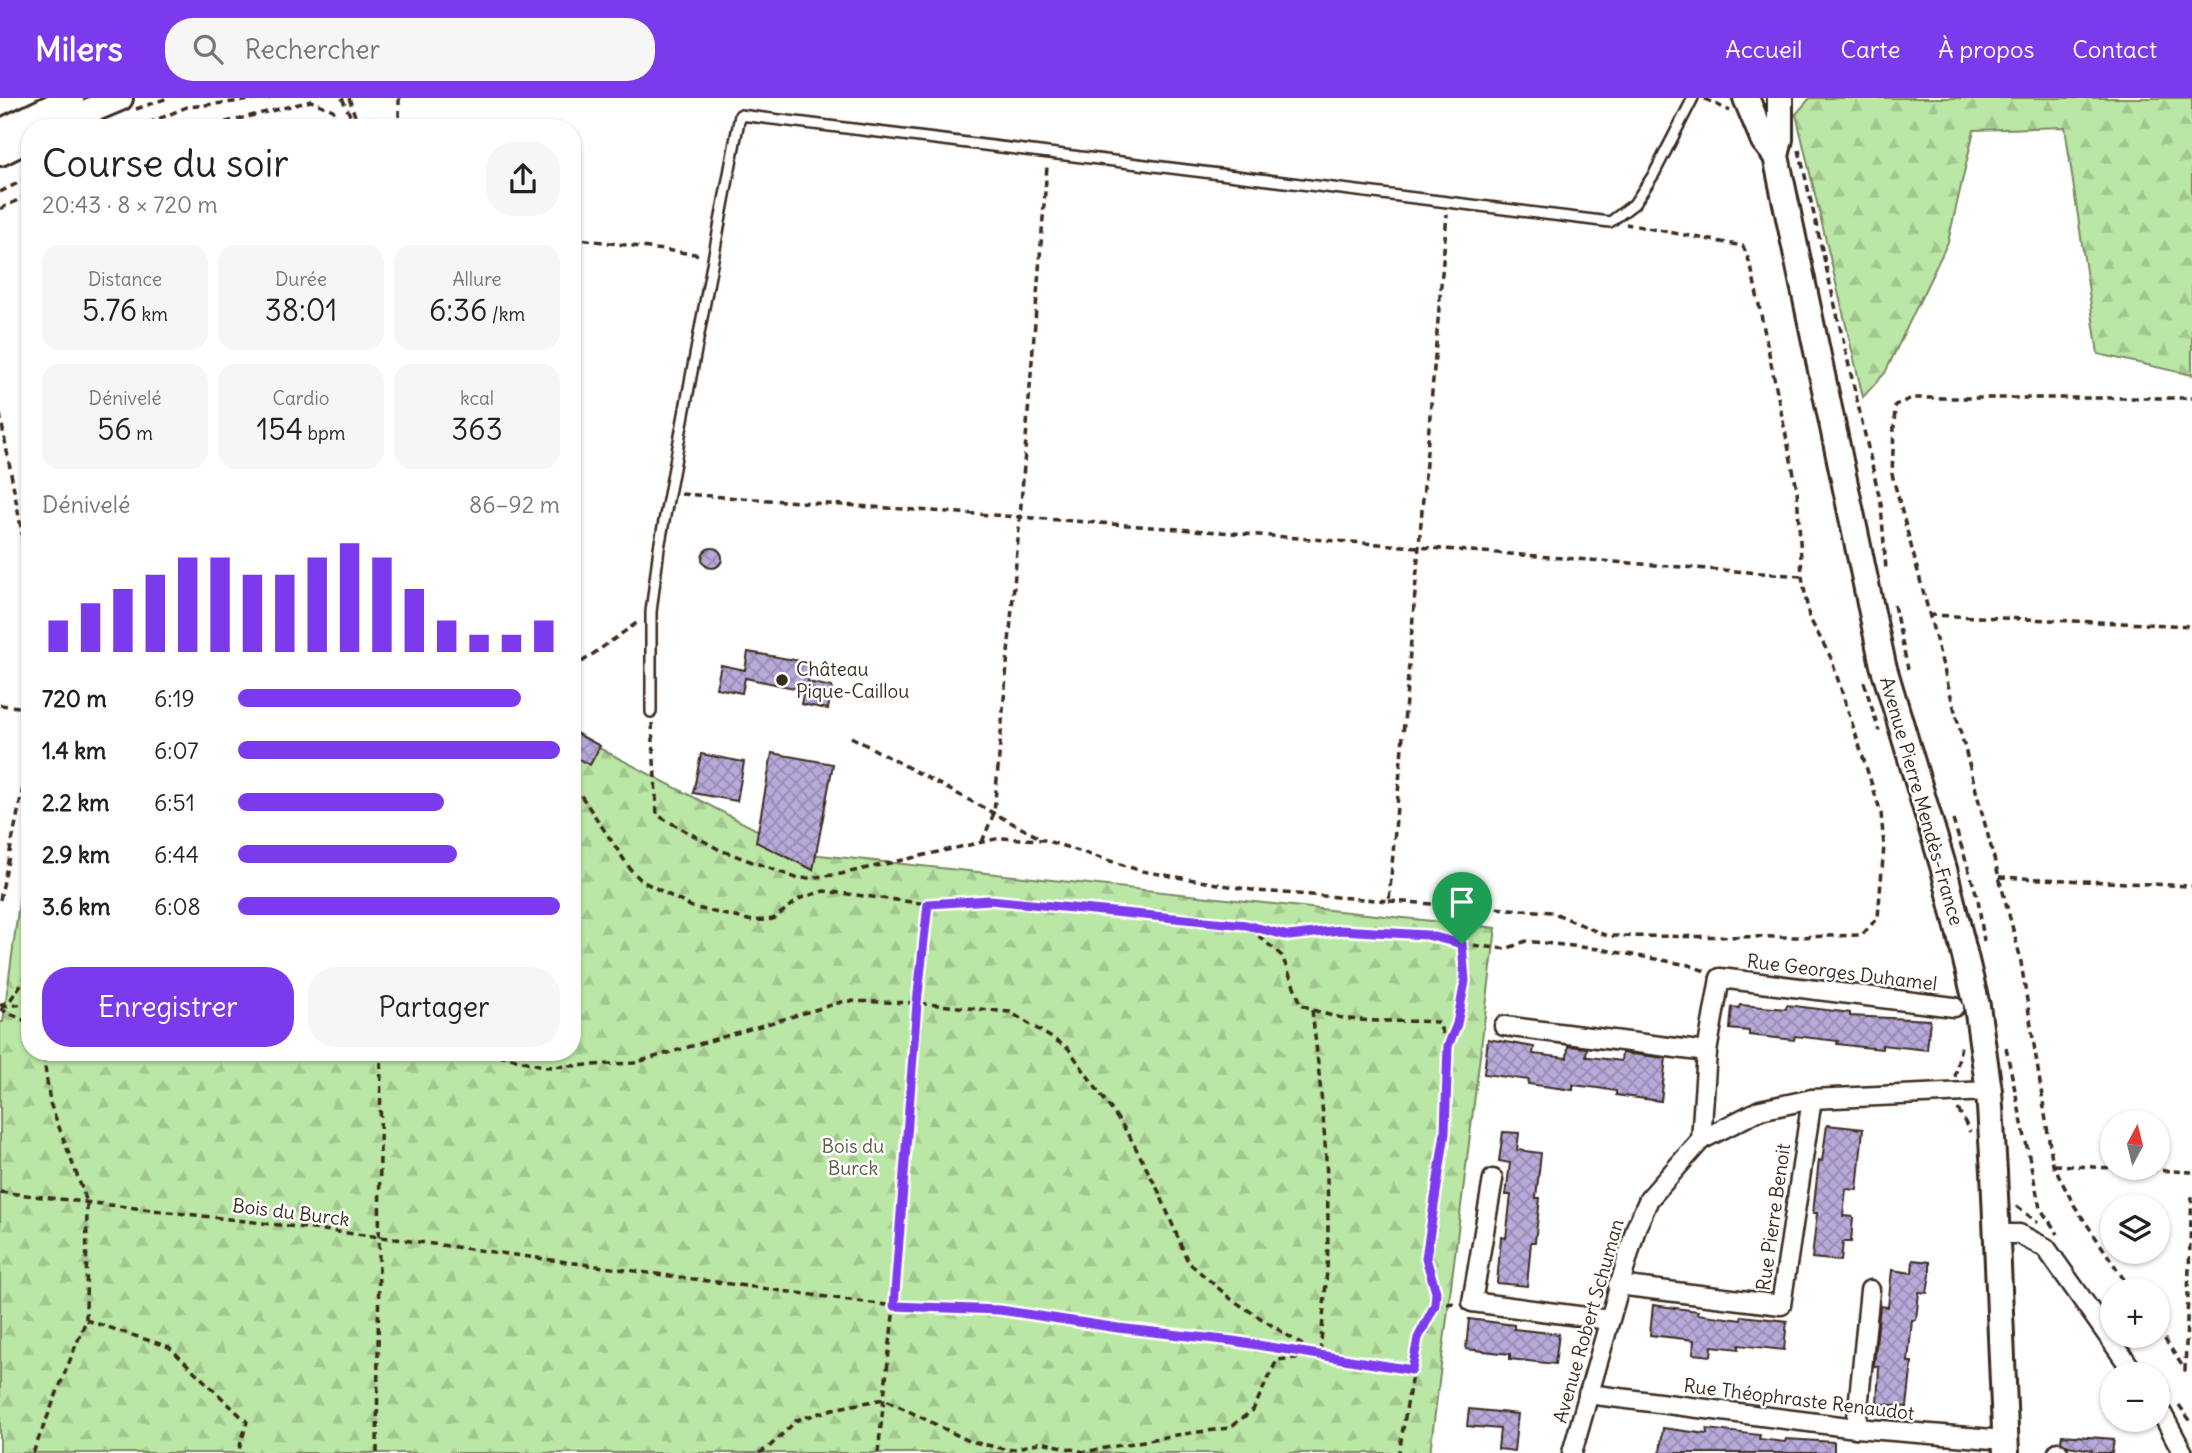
<!DOCTYPE html>
<html lang="fr">
<meta charset="utf-8">
<style>
:root{--surface:#fff;--page:#f6f6f6;--text:#222;--muted:#767676;--accent:#7c3aed}
body{margin:0;font-family:Delius,sans-serif;background:var(--page);color:var(--text);height:100vh;display:flex;flex-direction:column;font-size:26px;white-space:nowrap}
*{box-sizing:border-box;margin:0}
p{font-size:23px;color:var(--muted)}
.icon{flex:none;width:38px;height:38px;fill:none;stroke:currentColor;stroke-width:2;stroke-linecap:round;stroke-linejoin:round}
.map{position:relative;flex:1;overflow:hidden}
.sheet{position:absolute;left:21px;top:21px;width:560px;height:942px;display:flex;flex-direction:column;background:var(--surface);border-radius:28px;box-shadow:0 2px 5px #0004}
.sheet>*{flex:none}
.needle{width:46px;rotate:7deg}
.fabs{position:absolute;left:2100px;top:1012px;display:grid;gap:14px}
.fabs a{display:grid;place-items:center;width:70px;height:70px;border-radius:50%;background:var(--surface);box-shadow:0 2px 5px #0004;font-size:35px}
.pin{position:absolute;display:grid;place-items:center;width:60px;height:60px;color:#fff;margin:-72px -30px;border-radius:50% 50% 50% 0;rotate:-45deg;box-shadow:0 0 7px #0007}
.pin .icon{rotate:45deg}
.round{display:grid;place-items:center;flex:none;width:74px;height:74px;border-radius:28px;background:var(--page)}
.overview{display:flex;align-items:center;justify-content:space-between;height:119px;padding:0 21px}
h1{font-size:38px;font-weight:600;line-height:52px}
.stats{display:grid;grid-template-columns:repeat(3,1fr);gap:10px;height:119px;padding:7px 21px}
.stats div{display:grid;align-content:center;border-radius:18px;background:var(--page);text-align:center}
.stats b{font-size:30px;font-weight:600}
.stats small{font-size:19px;font-weight:400}
.stats p{font-size:19px}
.chart{height:196px;padding:14px 21px}
.chart p{display:flex;justify-content:space-between}
.chart svg{width:100%;height:126px;margin-top:7px;stroke:var(--accent);stroke-width:6}
.cta{display:flex;gap:14px;margin-top:auto;padding:14px 21px}
.cta a{flex:1;height:80px;border-radius:28px;background:var(--accent);color:#fff;font-size:28px;font-weight:600;line-height:80px;text-align:center}
.cta a+a{background:var(--page);color:var(--text)}
ul{padding:0 21px;list-style:none;font-size:23px}
li{display:grid;grid-template-columns:112px 84px 1fr;align-items:center;height:52px}
li i{height:18px;border-radius:9px;background:var(--accent)}
header{display:flex;align-items:center;gap:42px;box-sizing:border-box;height:98px;padding:0 35px;background:var(--accent);color:#fff}
header strong{font-size:33px}
nav{display:flex;gap:38px;margin-inline-start:auto;font-size:24px}
.search{width:490px;height:63px;background:var(--page);display:flex;align-items:center;gap:18px;box-sizing:border-box;padding:0 24px;border-radius:28px;color:var(--muted);font-size:26px}
.map>svg:first-child{display:block}
</style>
<header>
<strong>Milers</strong>
<div class="search"><svg class="icon" aria-label="search" viewBox="0 0 24 24"><circle cx="10" cy="10" r="6"/><path d="M15 15l6 6"/></svg>Rechercher</div>
<nav><a>Accueil</a><a>Carte</a><a>À propos</a><a>Contact</a></nav>
</header>
<div class="map">
<svg width="2192" height="1355" viewBox="0 0 2192 1355">
<defs>
<pattern id="forest-firs" width="22" height="20" patternUnits="userSpaceOnUse" patternTransform="scale(1.75)"><rect width="22" height="20" fill="#bae7a5"/><path d="M5 1l3.5 6h-7zM16 11l3.5 6h-7z" fill="#a1c68e"/></pattern>
<pattern id="building-cross-hatch" width="8" height="8" patternUnits="userSpaceOnUse" patternTransform="scale(1.75)"><rect width="8" height="8" fill="#b7aadb"/><path d="M0 0l8 8M0 8l8-8" fill="none" stroke="#968bb1"/></pattern>
</defs>
<rect width="100%" height="100%" fill="#fff"/>
<filter id="ink" filterUnits="userSpaceOnUse"><feTurbulence type="fractalNoise" baseFrequency=".0143" numOctaves="2"/><feDisplacementMap in="SourceGraphic" scale="14" xChannelSelector="R" yChannelSelector="G"/><feConvolveMatrix kernelMatrix="1 2 1 2 8 2 1 2 1" color-interpolation-filters="sRGB"/></filter>
<g filter="url(#ink)">
<!-- forest -->
<g fill="url(#forest-firs)" stroke="#7a8862" stroke-width="2">
<path d="M1810 0H2192V277L2098 256 2065 29 1974 32 1948 144 1885 275 1863 299 1796 16Z"/>
<path d="M572 636 801 755 1496 830 1430 1355H0V924H3L30 724V954H572Z"/>
</g>
<!-- building -->
<g fill="url(#building-cross-hatch)" stroke="#3b2a1e" stroke-width="2">
<circle cx="712" cy="460" r="10"/>
<path d="M748 554 812 565 808 584 832 589 828 611 801 606 804 592 745 580 742 595 716 590 721 567 745 572Z"/>
<path d="M572 633 600 648 590 667 572 658Z"/>
<path d="M772 655 833 666 813 772 756 744Z"/>
<path d="M701 656 744 664 737 703 693 695Z"/>
<path d="M1740 907 1786 911 1787 907 1850 915V918L1930 922 1927 952 1882 947V951L1862 949 1837 946 1838 943 1795 938 1794 942 1749 937V933L1730 931 1732 909 1739 910Z"/>
<path d="M1488 941 1534 949 1533 956 1567 960 1568 948 1587 950 1586 959H1589L1621 963 1622 955 1666 960 1661 1003 1616 997V993L1598 990 1573 987V992L1528 986 1529 982 1484 976Z"/>
<path d="M1827 1027 1863 1031 1857 1092 1846 1091 1843 1118 1853 1119 1851 1144H1843L1841 1163 1812 1160 1817 1115H1813L1819 1062 1822 1063Z"/>
<path d="M1503 1034 1519 1035 1517 1052 1541 1055 1536 1100H1540L1535 1144H1531L1527 1188 1497 1185 1501 1139 1506 1140 1511 1097H1506L1510 1065 1499 1063Z"/>
<path d="M1913 1162 1930 1164V1177L1927 1195 1919 1194 1916 1222H1912L1908 1264H1912L1907 1309 1877 1305 1879 1269 1874 1268 1880 1208 1888 1209 1892 1172 1912 1175Z"/>
<path d="M1653 1207 1698 1213 1697 1216 1741 1222 1742 1218 1787 1223 1784 1252 1739 1247V1251L1712 1248 1711 1258 1693 1256 1694 1242 1650 1237Z"/>
<path d="M1469 1221 1514 1227V1231L1559 1236 1555 1266 1510 1261V1256L1466 1251Z"/>
<path d="M1469 1311 1518 1316 1514 1353 1498 1351 1500 1331 1467 1328Z"/>
<path d="M1663 1330 1707 1336V1331L1760 1337 1759 1341 1785 1344 1786 1341 1834 1344V1355H1660Z"/>
<path d="M2062 1337 2114 1341 2112 1355H2091L2092 1352 2068 1348 2061 1343Z"/>
</g>
<g fill="none" stroke-linecap="round" stroke-linejoin="round">
<!-- service casing -->
<g stroke="#3b2a1e" stroke-width="14">
<path id="service" d="M651 614V514L659 450 740 17 1610 124 1634 106 1654 76 1693 0"/>
</g>
<!-- minor casing -->
<g stroke="#3b2a1e" stroke-width="23">
<g id="minor">
<path d="M1504 928 1707 954"/>
<path d="M1701 1042 1707 954 1720 880 1954 909"/>
<path d="M1493 1081 1472 1204 1609 1222"/>
<path d="M1997 1136H2019L2046 1150 2135 1276"/>
<path d="M1618 1187 1781 1207 1812 1001"/>
<path d="M1588 1296 1856 1330 2005 1342"/>
<path d="M2158 1308 2183 1355"/>
<path d="M1856 1330 1870 1192"/>
<path d="M1572 1355 1636 1130 1649 1101 1701 1042 1760 1012 1812 1001 1989 993"/>
<path d="M2058 1355V1354"/>
</g>
</g>
<!-- secondary casing -->
<g stroke="#3b2a1e" stroke-width="30">
<g id="secondary">
<path d="M1746 0 1764 43 1776 58"/>
<path d="M1780 0V41L1776 58 1883 567 1944 771 1977 908 1989 993 1994 1074 2006 1355"/>
<path d="M49 30 120 0"/>
<path d="M0 34 71 0"/>
<path d="M0 55 30 40"/>
</g>
</g>
<!-- path -->
<g stroke="#3b2a1e" stroke-width="3.5" stroke-dasharray="7 5" stroke-linecap="butt">
<path d="M342 0 356 30"/>
<path d="M349 0 359 30"/>
<path d="M399 0V30"/>
<path d="M1705 1 1730 13"/>
<path d="M136 11 168 0"/>
<path d="M137 30 187 9 271 0"/>
<path d="M202 30 311 3 333 12 340 30"/>
<path d="M1799 52 1881 406 1886 472"/>
<path d="M0 94 30 79"/>
<path d="M0 111 30 96"/>
<path d="M572 140 702 157"/>
<path d="M0 316 30 478"/>
<path d="M681 396 1020 419 1801 478"/>
<path d="M1894 507 1908 571"/>
<path d="M1929 517 2192 528"/>
<path d="M572 571 638 524"/>
<path d="M1864 584 1879 633"/>
<path d="M0 607 30 610"/>
<path d="M652 625 657 717 720 752 799 781 841 776 1000 740 1044 742 1142 773 1258 793 1389 803 1447 116"/>
<path d="M851 639 1042 741"/>
<path d="M572 690 580 696 631 772 642 783 692 809 753 823 773 821 801 800 824 793 928 806 990 802 1246 827 1282 858 1301 906C1343 929 1392 921 1438 924L1448 948 1445 1035 1426 1160 1436 1194 1435 1207 1418 1240 1399 1355"/>
<path d="M1953 722 1978 801 1984 843"/>
<path d="M982 744 994 715 1020 419 1047 68"/>
<path d="M1999 779 2192 788"/>
<path d="M0 802 30 656"/>
<path d="M1389 803 1552 814 1607 838 1796 839 1862 837 1878 819 1884 748 1881 715 1831 560 1809 519 1802 478 1797 391 1751 168 1743 148 1626 126"/>
<path d="M1246 827 1289 838 1340 832 1427 837 1462 846C1465 884 1463 912 1448 948"/>
<path d="M1462 846 1506 851 1526 843 1599 851 1689 867 1705 873"/>
<path d="M0 908 11 901 30 873"/>
<path d="M1 909 30 905"/>
<path d="M0 911 30 925"/>
<path d="M1312 912C1322 998 1331 1085 1327 1171 1325 1200 1322 1229 1320 1258"/>
<path d="M2006 950 2040 1110 2058 1136"/>
<path d="M487 954 547 969 634 965 845 903 917 905 1010 914 1068 950 1129 1037 1159 1094 1188 1164 1231 1201 1318 1257"/>
<path d="M1955 979 1961 948"/>
<path d="M1958 1011 1970 1034"/>
<path d="M2054 1067 2192 1074"/>
<path d="M0 1094 381 1139 894 1208 1000 1212 1118 1230 1233 1243 1412 1272"/>
<path d="M2017 1108 2038 1125"/>
<path d="M2131 1192 2074 1107 2053 1067 2020 858 1892 376 1895 307 1912 300H2192"/>
<path d="M1435 1207 1456 1205"/>
<path d="M86 1222 169 1249 247 1324 238 1355"/>
<path d="M2158 1231 2185 1272 2192 1096"/>
<path d="M2158 1279 2170 1295"/>
<path d="M2179 1307 2192 1325"/>
<path d="M33 1355 86 1222 87 1104 50 1005 43 954"/>
<path d="M377 1355 381 954"/>
<path d="M759 1355 768 1350 797 1322 833 1311 884 1301 969 1343 1009 1352 1042 1344 1084 1354 1176 1337 1229 1330 1253 1312 1277 1262 1315 1258"/>
<path d="M878 1355 894 1208 917 905 928 806"/>
</g>
<!-- service -->
<use href="#service" stroke="#fff" stroke-width="9"/>
<!-- minor -->
<use href="#minor" stroke="#fff" stroke-width="18"/>
<!-- secondary -->
<use href="#secondary" stroke="#fff" stroke-width="24"/>
</g>
</g>
<g fill="none" stroke-linecap="round" stroke-linejoin="round" filter="url(#ink)">
<!-- route casing -->
<g stroke="#fff" stroke-width="14">
<path id="route" d="M990 802 1246 827 1289 838 1340 832 1427 837 1462 846 1465 883 1457 926 1448 948 1445 1035 1426 1160 1436 1194 1435 1207 1418 1240 1412 1272 1233 1243 1118 1230 1000 1212 894 1208 917 905 928 806Z"/>
</g>
<!-- route -->
<use href="#route" stroke="#7c3aed" stroke-width="9"/>
</g>
<!-- markers -->
<circle fill="#3b2a1e" stroke="#fff" stroke-width="2.5" cx="782" cy="582" r="7"/>
<g text-anchor="middle" dominant-baseline="central" stroke-width="5" stroke-linejoin="round" paint-order="stroke">
<!-- poi labels -->
<g font-size="19" fill="#3b2a1e" stroke="#fff" text-anchor="start">
<text x="796" y="571">Château<tspan x="796" dy="22">Pique-Caillou</tspan></text>
</g>
<!-- street labels -->
<g font-size="19" fill="#3b2a1e" stroke="#fff">
<text transform="translate(1922 703) rotate(74)">Avenue Pierre Mendès-France</text>
<text transform="translate(1842 874) rotate(7)">Rue Georges Duhamel</text>
<text transform="translate(291 1114) rotate(7)">Bois du Burck</text>
<text transform="translate(1773 1119) rotate(-82)">Rue Pierre Benoit</text>
<text transform="translate(1588 1223) rotate(-74)">Avenue Robert Schuman</text>
<text transform="translate(1799 1301) rotate(7)">Rue Théophraste Renaudot</text>
</g>
<!-- park labels -->
<g font-size="19" fill="#5b5940" stroke="#fff">
<text x="853" y="1048">Bois du<tspan x="853" dy="22">Burck</tspan></text>
</g>
</g>
</svg>
<div class="fabs">
<a><svg class="needle" viewBox="-14 -14 28 28"><path d="M0-13l5 13h-10z" fill="#e53935"/><path d="M0 13l5-13h-10z" fill="#767676"/></svg></a>
<a><svg class="icon" aria-label="layers" viewBox="0 0 24 24"><path d="M12 4l9 5-9 5-9-5zM3 14l9 5 9-5"/></svg></a>
<a>+</a>
<a>−</a>
</div>
<div class="pin" style="left:1462px;top:846px;background:#1e9e55"><svg class="icon" aria-label="arrive" viewBox="0 0 24 24"><path d="M6 21V4h12l-3 4 3 4H6"/></svg></div>
<section class="sheet">
<div class="overview"><div><h1>Course du soir</h1><p>20:43 · 8 × 720 m</p></div><a class="round"><svg class="icon" aria-label="share" viewBox="0 0 24 24"><path d="M12 15V3M7 8l5-5 5 5M5 13v7h14v-7"/></svg></a></div>
<div class="stats">
<div><p>Distance</p><b>5.76<small> km</small></b></div>
<div><p>Durée</p><b>38:01</b></div>
<div><p>Allure</p><b>6:36<small> /km</small></b></div>
</div>
<div class="stats">
<div><p>Dénivelé</p><b>56<small> m</small></b></div>
<div><p>Cardio</p><b>154<small> bpm</small></b></div>
<div><p>kcal</p><b>363</b></div>
</div>
<div class="chart"><p><span>Dénivelé</span>86–92 m</p>
<svg viewBox="0 0 160 44" preserveAspectRatio="none"><path d="M5 44V33M15 44V27M25 44V22M35 44V17M45 44V11M55 44V11M65 44V17M75 44V17M85 44V11M95 44V6M105 44V11M115 44V22M125 44V33M135 44V38M145 44V38M155 44V33"/></svg>
</div>
<ul>
<li><b>720 m</b>6:19<i style="width:88%"></i></li>
<li><b>1.4 km</b>6:07<i style="width:100%"></i></li>
<li><b>2.2 km</b>6:51<i style="width:64%"></i></li>
<li><b>2.9 km</b>6:44<i style="width:68%"></i></li>
<li><b>3.6 km</b>6:08<i style="width:100%"></i></li>
</ul>
<div class="cta"><a>Enregistrer</a><a>Partager</a></div>
</section>
</div>
